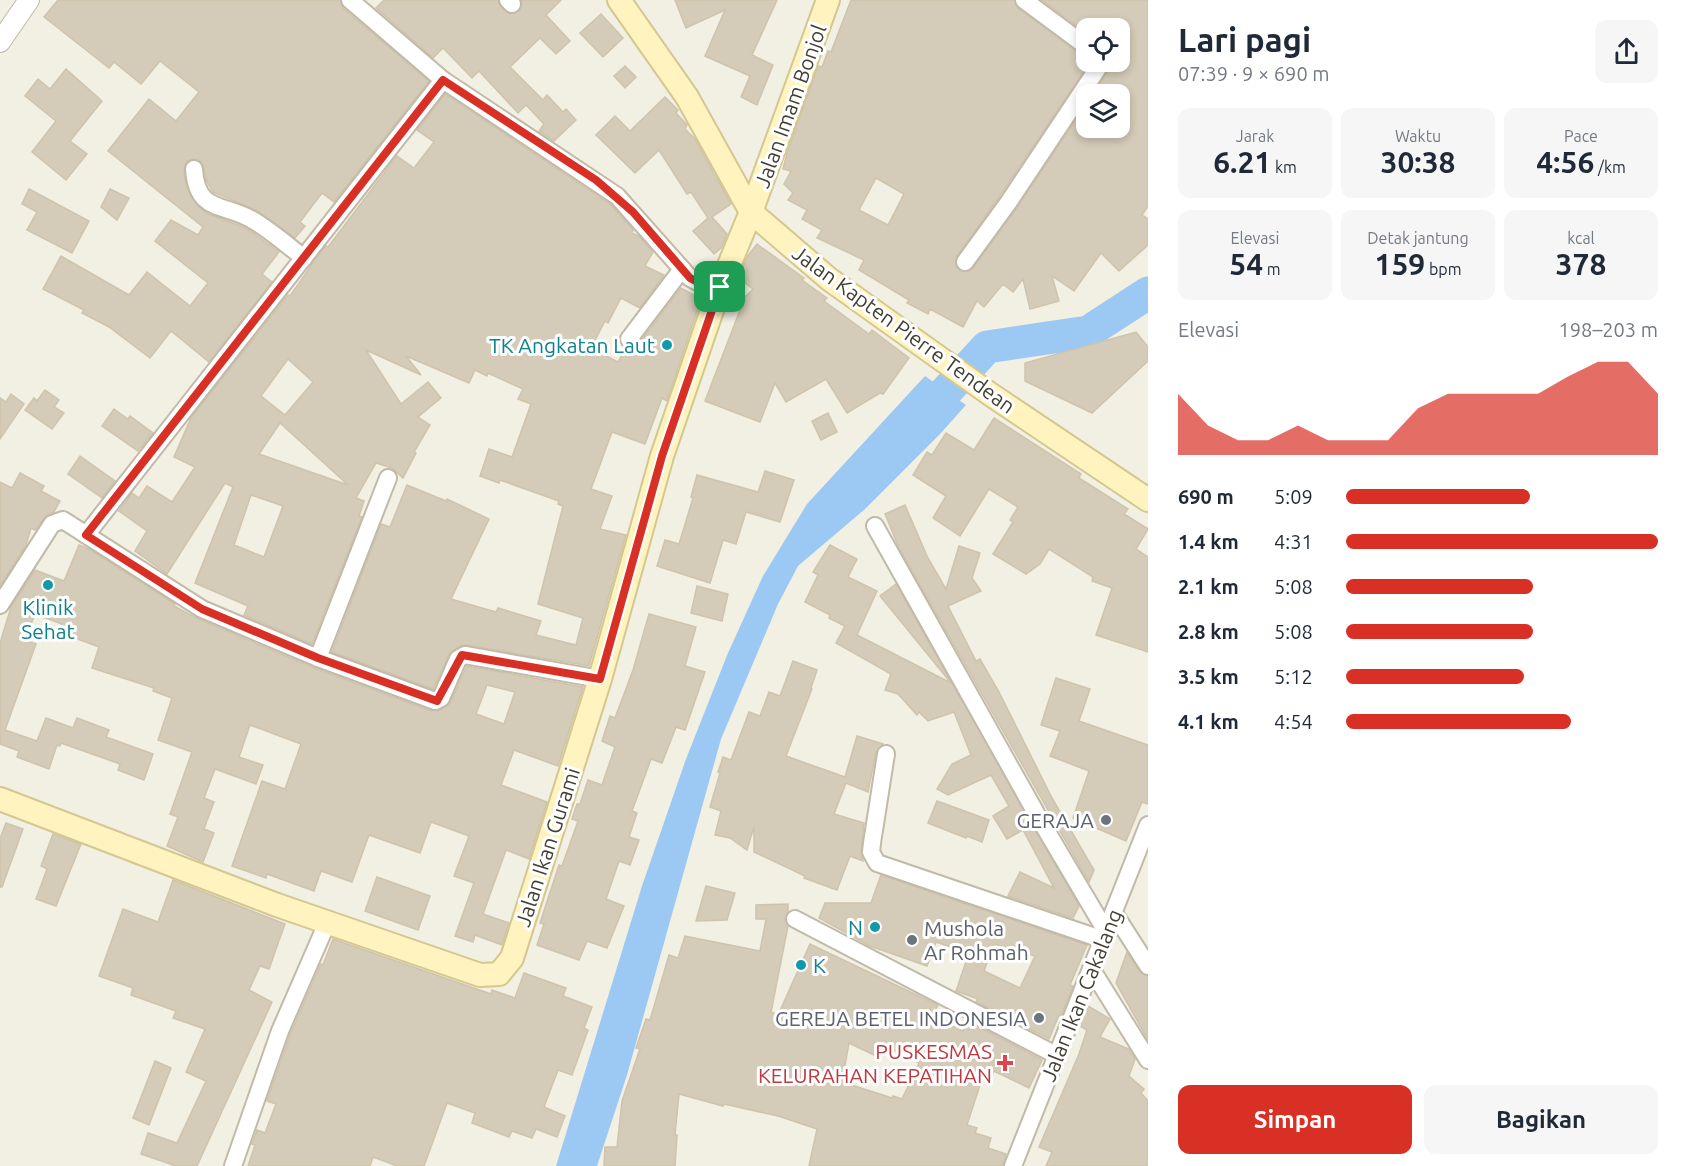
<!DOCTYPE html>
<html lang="id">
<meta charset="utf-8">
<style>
:root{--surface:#fff;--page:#f6f6f7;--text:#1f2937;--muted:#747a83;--accent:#d93025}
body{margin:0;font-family:Ubuntu,sans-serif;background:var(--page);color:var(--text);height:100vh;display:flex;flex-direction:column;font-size:22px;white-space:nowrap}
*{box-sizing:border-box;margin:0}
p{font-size:20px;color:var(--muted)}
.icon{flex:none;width:33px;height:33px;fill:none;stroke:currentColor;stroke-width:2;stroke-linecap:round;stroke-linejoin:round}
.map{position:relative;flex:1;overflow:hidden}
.sheet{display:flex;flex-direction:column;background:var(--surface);width:540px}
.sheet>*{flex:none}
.tools{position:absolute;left:1076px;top:18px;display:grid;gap:12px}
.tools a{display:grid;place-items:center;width:54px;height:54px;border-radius:12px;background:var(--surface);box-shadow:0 3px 9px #0003;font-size:30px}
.pin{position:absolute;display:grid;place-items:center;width:51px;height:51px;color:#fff;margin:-26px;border-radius:12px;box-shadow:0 3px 9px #0006}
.round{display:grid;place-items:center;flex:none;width:63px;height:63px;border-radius:12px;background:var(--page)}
.head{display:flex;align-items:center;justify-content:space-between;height:102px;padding:0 30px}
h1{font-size:33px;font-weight:700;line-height:45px}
.metrics{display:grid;grid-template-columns:repeat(3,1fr);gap:9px;height:102px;padding:6px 30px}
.metrics div{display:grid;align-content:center;border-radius:12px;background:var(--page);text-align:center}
.metrics b{font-size:30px;font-weight:700}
.metrics small{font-size:16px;font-weight:400}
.metrics p{font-size:16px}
.chart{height:168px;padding:12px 30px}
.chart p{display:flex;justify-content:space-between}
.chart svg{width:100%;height:108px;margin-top:6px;fill:var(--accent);opacity:.7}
.action{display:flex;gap:12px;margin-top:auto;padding:12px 30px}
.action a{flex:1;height:69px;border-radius:12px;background:var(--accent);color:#fff;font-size:24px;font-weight:700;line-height:69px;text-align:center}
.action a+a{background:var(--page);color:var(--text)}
ul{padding:0 30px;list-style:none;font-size:20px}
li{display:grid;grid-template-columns:96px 72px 1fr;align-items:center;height:45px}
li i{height:15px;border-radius:8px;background:var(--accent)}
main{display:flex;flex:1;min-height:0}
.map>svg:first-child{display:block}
</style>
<main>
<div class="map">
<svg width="1148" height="1166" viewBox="0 0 1148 1166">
<rect width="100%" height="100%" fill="#f2efe3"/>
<!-- water -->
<path fill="#9cc9f3" d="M925 376 966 405 940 434 865 509 798 566 778 604 721 739 627 1075 597 1166H556L642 886 686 759 728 653 763 576 807 504Z"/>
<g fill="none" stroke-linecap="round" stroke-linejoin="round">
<!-- river -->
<path stroke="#9cc9f3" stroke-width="33" d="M916 424 987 347 1088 332 1148 293"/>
</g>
<!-- building -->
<g fill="#d4cbb8" stroke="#cfc4ab" stroke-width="1.5" fill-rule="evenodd">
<path d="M58 0H340L343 8 429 81 334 202 322 193 300 222 305 226 295 238 256 210 213 192 206 180 202 162 193 159 187 161 184 170 186 185 198 206 208 214 246 228 279 252 262 274 272 282 209 362 171 331 150 358 109 327 82 313 84 310 43 289 61 256 129 295 147 272 190 306 208 283 155 241 171 220 198 235 203 227 108 151 149 99 176 121 199 92 160 61 141 84 114 62 109 68 44 17Z"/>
<path d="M384 0H498L501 7 510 14 520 11 521 0H561L546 15 570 41 556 54 540 38 510 67 543 100 547 95 563 112 566 109 576 120 554 141 539 131 544 124 526 105 518 113 479 71 472 78 443 48 433 58 376 8Z"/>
<path d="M675 0H777L752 55 773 65 757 105 741 97 750 76 705 56 725 10 686 28Z"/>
<path d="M851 0H1014L1018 8 1080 54 1086 56V62H1090L999 197 957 256 956 267 964 272 973 268 1016 209 1086 105V128H1119V94H1093L1114 62H1119V28H1086V33L1042 0H1148V206L1142 215 1148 219V245L1119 271 1101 253 1074 291 1052 276 1059 301 1030 309 1023 279 1013 292 1003 284 984 307 977 301 963 327 930 309 928 314 907 303 909 300 859 270 864 260 817 238 822 230 802 219 807 210 788 200 793 193 784 184 791 171 783 169 787 153 818 66 822 67 828 51 831 52ZM876 178 904 194 888 225 859 210Z"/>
<path d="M601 14 623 38 603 57 580 33Z"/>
<path d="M625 66 636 77 625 88 614 76Z"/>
<path d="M66 69 102 101 70 141 87 154 66 180 32 152 56 121 25 96 38 79 50 89Z"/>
<path d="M445 94 610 204 633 230 632 233 639 236 653 252 645 266 664 275 640 308 621 298 608 323 605 321 591 348 618 362 625 349 637 346 681 288 701 299 667 401 662 398 645 444 612 432 591 489 612 496 600 529 626 535 589 666 466 645 460 646 449 654 433 689 332 652 381 524 390 527 407 485 446 501 447 499 489 519 451 599 496 612 498 608 541 621 536 635 576 645 583 618 538 604 563 506 558 504 559 501 500 480 499 483 480 476 489 449 512 457 531 404 518 399 523 389 488 373 487 376 475 370 469 383 406 356 421 375 366 350 401 404 428 382 441 398 418 417 430 425 414 452 416 453 403 478 392 468 376 463 356 498 364 501 359 516 362 517 312 644 244 615 248 606 195 583 233 487 225 483 167 574 135 551 147 531 119 511 132 493 139 498 147 486 172 502 195 467 174 457 191 418 288 295 290 296 320 253 326 246 328 247 397 156 414 168 434 142 417 130ZM288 359 313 382 285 415 261 396ZM280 423 348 485 259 454ZM251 495 283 506 264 557 234 545Z"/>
<path d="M665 97 678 110 676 113 687 125 685 129 695 139 731 204 712 217 727 234 722 247 714 254 693 231 708 218 691 192 687 194 659 150 635 173 596 135 615 116 630 131Z"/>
<path d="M29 189 89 221 72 253 27 230 37 212 22 204Z"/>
<path d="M110 189 129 198 117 220 101 207Z"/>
<path d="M757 244 804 278 802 280 827 298 824 301 869 334 872 330 909 358 883 394 880 393 847 413 826 379 786 402 775 383 760 422 705 401 745 297 753 289 738 278 747 257Z"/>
<path d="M1136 332 1148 347V361L1092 413 1025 381V363Z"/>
<path d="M45 390 59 400 54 407 64 413 52 429 25 410 34 398 37 401Z"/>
<path d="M11 394 24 404 0 439V398L6 402Z"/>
<path d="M114 409 128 419 130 416 153 433 138 451 102 426Z"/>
<path d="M828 413 837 432 821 440 812 421Z"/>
<path d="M994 418 1081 474 1079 478 1128 509 1124 514 1148 529 1136 549 1148 557V652L1096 635 1112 588 1092 581 1093 577 1049 549 1040 564 1026 574 993 554 1013 522 1010 520 1018 507 989 489 960 536 933 518 946 496 913 475 927 452 932 455 946 433 974 450Z"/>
<path d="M80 456 115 481 102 498 68 474Z"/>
<path d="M765 471 794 480 780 522 746 512 736 544 723 540 710 583 657 566 665 540 679 544 693 498 691 497 697 475 758 492Z"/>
<path d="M20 473 44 486 41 491 60 501 54 512 44 518 35 530 31 528 26 545 0 586V482L12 488Z"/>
<path d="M905 505 927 556 946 589 959 546 980 553 972 578 981 591 948 606 976 661 980 659 999 692 1052 798 1094 870 1089 882 899 548 885 514Z"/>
<path d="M79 545 89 549 175 604 174 606 198 619 314 668 431 711 440 710 450 703 467 666 583 687 558 766 514 750 501 785 547 802 529 859 506 850 483 914 509 923 502 945 475 935 473 942 455 936 474 883 454 876 469 836 431 822 420 853 369 835 352 882 321 871 314 891 267 874 266 878 232 866 262 781 285 789 301 744 250 725 239 757 263 765 256 784 215 769 204 798 214 802 204 829 214 833 203 862 167 846 178 817 170 814 192 752 158 740 172 698 153 691 154 688 92 668 99 647 59 632 62 624 35 614 25 640 36 644 5 730 37 741 46 718 73 728 77 718 109 730 106 737 153 754 144 780 118 770 120 764 61 743 60 746 57 745 49 769 17 757 19 751 0 744V643L11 607 35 570 64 581ZM487 685 515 692 504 724 476 714Z"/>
<path d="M830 545 857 559 848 577 877 591 857 635 951 683 880 596 896 584 1079 906 1073 918 1008 896 1020 872 1054 888 1023 830 1007 839 993 816 1009 806 991 775 948 795 937 789 952 764 971 755 954 712 928 721 919 712 917 715 898 694 885 690 891 674 836 643 845 626 829 618 830 615 805 602 818 575 813 572Z"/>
<path d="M697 586 728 594 722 621 691 613Z"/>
<path d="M649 614 696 627 685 666 705 672 685 730 676 727 662 763 651 759 632 811 637 813 629 837 639 840 630 865 619 861 606 899 624 906 607 948 587 941 579 960 537 945 544 924 540 923 559 865 562 866 578 821 572 819 577 804H580L588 780 602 785 615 747 602 741 610 716 615 718 633 670Z"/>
<path d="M793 661 817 670 811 688 812 689 786 756 845 777 857 736 883 744 876 752 868 792 846 783 834 814 864 823 861 851 863 861 850 856 837 890 804 878 805 876 754 852V827L747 850 730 838 715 835 721 811 710 807 720 773 718 772 723 757 731 760 749 712 760 716 769 692 780 696Z"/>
<path d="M1056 678 1090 689 1079 721 1148 745V804L1142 802 1126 841 1073 818 1089 771 1050 756 1060 731 1041 725Z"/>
<path d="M937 801 989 820 982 842 967 836 966 838 928 823Z"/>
<path d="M6 823 23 829 2 887H0V839Z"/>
<path d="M53 834 81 844 56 906 36 899 47 869 41 866Z"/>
<path d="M881 875 1087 945 1070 985 1073 986 1061 1016 1059 1015 1049 1039 976 1002 978 999 956 991 969 953 936 942 927 966 870 946 819 918 825 903H871ZM994 944 1035 956 1020 988 984 971Z"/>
<path d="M377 877 430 896 418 930 365 911Z"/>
<path d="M173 880 285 924 269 969 260 966 249 990 272 1002 197 1166H176L141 1154 148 1133 177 1143 206 1081 186 1072 205 1029 173 1018 176 1011 131 995 133 988 99 976 123 909 158 922Z"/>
<path d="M706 886 735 893 727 920 696 921Z"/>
<path d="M788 904V911L785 919 788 926 771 1012 778 1015 810 944 938 1005 932 1017 963 1031 968 1021 1042 1060 1029 1088 994 1071 989 1082 982 1079 967 1125 977 1128 975 1133 991 1138 988 1148 1006 1154 1002 1166H809L817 1129 778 1116 724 1104 723 1106 679 1094 675 1135H677L675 1166H604L605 1147H617L622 1101 640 1049 636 1048 646 1019 650 1020 669 955 678 958 685 936 760 951 766 919H756V905ZM849 1043 878 1057 883 1045 919 1063 902 1099 893 1096 892 1098 842 1082Z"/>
<path d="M333 939 491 994 492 990 515 998 524 973 566 988 563 996 592 1007 584 1028 588 1030 572 1075 558 1070 544 1107 565 1116 557 1137 536 1129 532 1138 512 1131 509 1137 472 1123 475 1113 447 1103 424 1166H397L373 1157 370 1166H248L255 1145 252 1144 257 1130 265 1133 276 1104 267 1101 290 1035 321 964 323 965Z"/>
<path d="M1127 952 1140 972 1148 976V1040L1116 983Z"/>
<path d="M1088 1006 1110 1019 1100 1037 1129 1049 1135 1059 1129 1076 1144 1089 1141 1093 1148 1101V1166H1046L1052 1152 1039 1147 1079 1054 1087 1030 1080 1026Z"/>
<path d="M155 1061 171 1068 149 1125 133 1118Z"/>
</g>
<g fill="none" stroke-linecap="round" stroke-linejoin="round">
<!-- minor casing -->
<g stroke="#c1baa8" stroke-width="20">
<g id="minor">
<path d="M350 0 443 80 617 196 690 278 707 287H720"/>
<path d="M508 0 512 4"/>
<path d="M1024 0 1086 46"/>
<path d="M194 169C197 212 221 203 251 219 270 230 287 245 304 258"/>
<path d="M965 262 1008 203 1102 62"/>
<path d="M629 339 682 269"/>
<path d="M875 526 1036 813 1107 933"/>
<path d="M86 535 443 80"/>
<path d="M0 605 52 524 63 520 202 609 318 658 435 701 441 698 458 659 465 655 600 679"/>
<path d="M318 658 388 478"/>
<path d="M886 754 872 843 871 852 877 863 1104 940"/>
<path d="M1114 913 1148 966"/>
<path d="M795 919 1056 1055"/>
<path d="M1092 970 1148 1060"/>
<path d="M233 1166 280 1031 327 923"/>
<path d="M1013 1166 1148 825"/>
</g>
</g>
<!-- tertiary casing -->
<g stroke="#c1baa8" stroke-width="22">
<path id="tertiary" d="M0 42 29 0"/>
</g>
<!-- secondary casing -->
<g stroke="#d4c790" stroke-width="26">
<g id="secondary">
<path d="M619 0 687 97 751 212 829 279 990 394 1148 500"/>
<path d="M0 799 277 905 480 975 499 974 512 958 600 679 662 456 720 287 751 212 828 0"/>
</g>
</g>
<!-- minor -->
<use href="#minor" stroke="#fff" stroke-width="16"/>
<!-- tertiary -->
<use href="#tertiary" stroke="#fff" stroke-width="20"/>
<!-- secondary -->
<use href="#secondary" stroke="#fff4c0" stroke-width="22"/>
</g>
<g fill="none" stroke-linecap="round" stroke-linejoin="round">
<!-- route casing -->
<g stroke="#fff" stroke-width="12">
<path id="route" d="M443 80 596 180 633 212 690 278 707 287H720L662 456 600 679 462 655 437 701 318 658 202 609 86 535Z"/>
</g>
<!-- route -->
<use href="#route" stroke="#d93025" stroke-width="8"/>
</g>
<!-- markers -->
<g fill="#0f9aa8" stroke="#fff" stroke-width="2">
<circle cx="667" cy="345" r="6"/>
<circle cx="48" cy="585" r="6"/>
<circle cx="875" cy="927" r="6"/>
<circle cx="801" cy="965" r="6"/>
</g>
<g fill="#6b7280" stroke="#fff" stroke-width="2">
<circle cx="1106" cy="820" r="6"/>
<circle cx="912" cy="940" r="6"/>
<circle cx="1039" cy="1018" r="6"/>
</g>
<path fill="#e0444e" stroke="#fff" stroke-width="2" d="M1002 1054h6v6h6v6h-6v6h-6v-6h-6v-6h6z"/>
<g text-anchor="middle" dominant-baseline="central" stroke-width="6" stroke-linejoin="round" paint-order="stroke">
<!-- street labels -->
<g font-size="21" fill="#443f33" stroke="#fff">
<text transform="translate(790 106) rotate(-70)">Jalan Imam Bonjol</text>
<text transform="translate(904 329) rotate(36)">Jalan Kapten Pierre Tendean</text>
<text transform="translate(547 847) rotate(-72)">Jalan Ikan Gurami</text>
<text transform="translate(1081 995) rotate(-68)">Jalan Ikan Cakalang</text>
</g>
<!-- culture labels -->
<g font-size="21" fill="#0d838f" stroke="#fff" text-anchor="end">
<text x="655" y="345">TK Angkatan Laut</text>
<text x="48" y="607" text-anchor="middle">Klinik<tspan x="48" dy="24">Sehat</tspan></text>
<text x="863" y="927">N</text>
<text x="813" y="965" text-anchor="start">K</text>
</g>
<!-- worship labels -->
<g font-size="21" fill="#5b616d" stroke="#fff" text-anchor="end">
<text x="1094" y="820">GERAJA</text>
<text x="924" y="928" text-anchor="start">Mushola<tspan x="924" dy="24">Ar Rohmah</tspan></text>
<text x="1027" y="1018">GEREJA BETEL INDONESIA</text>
</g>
<!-- health labels -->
<g font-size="21" fill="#be3a42" stroke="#fff" text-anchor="end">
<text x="992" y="1051">PUSKESMAS<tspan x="992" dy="24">KELURAHAN KEPATIHAN</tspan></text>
</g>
</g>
</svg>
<div class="tools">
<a><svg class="icon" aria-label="locate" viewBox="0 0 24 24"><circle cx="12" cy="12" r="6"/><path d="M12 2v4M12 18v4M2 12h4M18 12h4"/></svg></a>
<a><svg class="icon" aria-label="layers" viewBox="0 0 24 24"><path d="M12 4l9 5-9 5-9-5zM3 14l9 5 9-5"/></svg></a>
</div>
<div class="pin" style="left:720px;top:287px;background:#1e9e55"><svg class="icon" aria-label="arrive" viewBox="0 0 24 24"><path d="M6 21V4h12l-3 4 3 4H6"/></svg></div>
</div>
<section class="sheet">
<div class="head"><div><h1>Lari pagi</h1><p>07:39 · 9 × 690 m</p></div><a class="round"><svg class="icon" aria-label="share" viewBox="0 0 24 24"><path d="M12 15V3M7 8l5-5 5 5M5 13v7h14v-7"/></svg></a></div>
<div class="metrics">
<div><p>Jarak</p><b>6.21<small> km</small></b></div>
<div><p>Waktu</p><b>30:38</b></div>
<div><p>Pace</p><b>4:56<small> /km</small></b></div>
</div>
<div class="metrics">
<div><p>Elevasi</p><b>54<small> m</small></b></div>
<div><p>Detak jantung</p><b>159<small> bpm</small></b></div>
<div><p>kcal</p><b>378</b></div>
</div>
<div class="chart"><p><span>Elevasi</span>198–203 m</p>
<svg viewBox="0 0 160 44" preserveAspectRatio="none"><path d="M0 44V19L10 32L20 38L30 38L40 32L50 38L60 38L70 38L80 25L90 19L100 19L110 19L120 19L130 12L140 6L150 6L160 19V44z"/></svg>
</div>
<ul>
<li><b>690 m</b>5:09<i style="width:59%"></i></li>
<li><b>1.4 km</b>4:31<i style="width:100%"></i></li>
<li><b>2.1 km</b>5:08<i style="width:60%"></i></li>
<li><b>2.8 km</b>5:08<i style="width:60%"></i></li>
<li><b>3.5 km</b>5:12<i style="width:57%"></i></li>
<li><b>4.1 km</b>4:54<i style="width:72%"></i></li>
</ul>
<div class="action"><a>Simpan</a><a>Bagikan</a></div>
</section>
</main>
